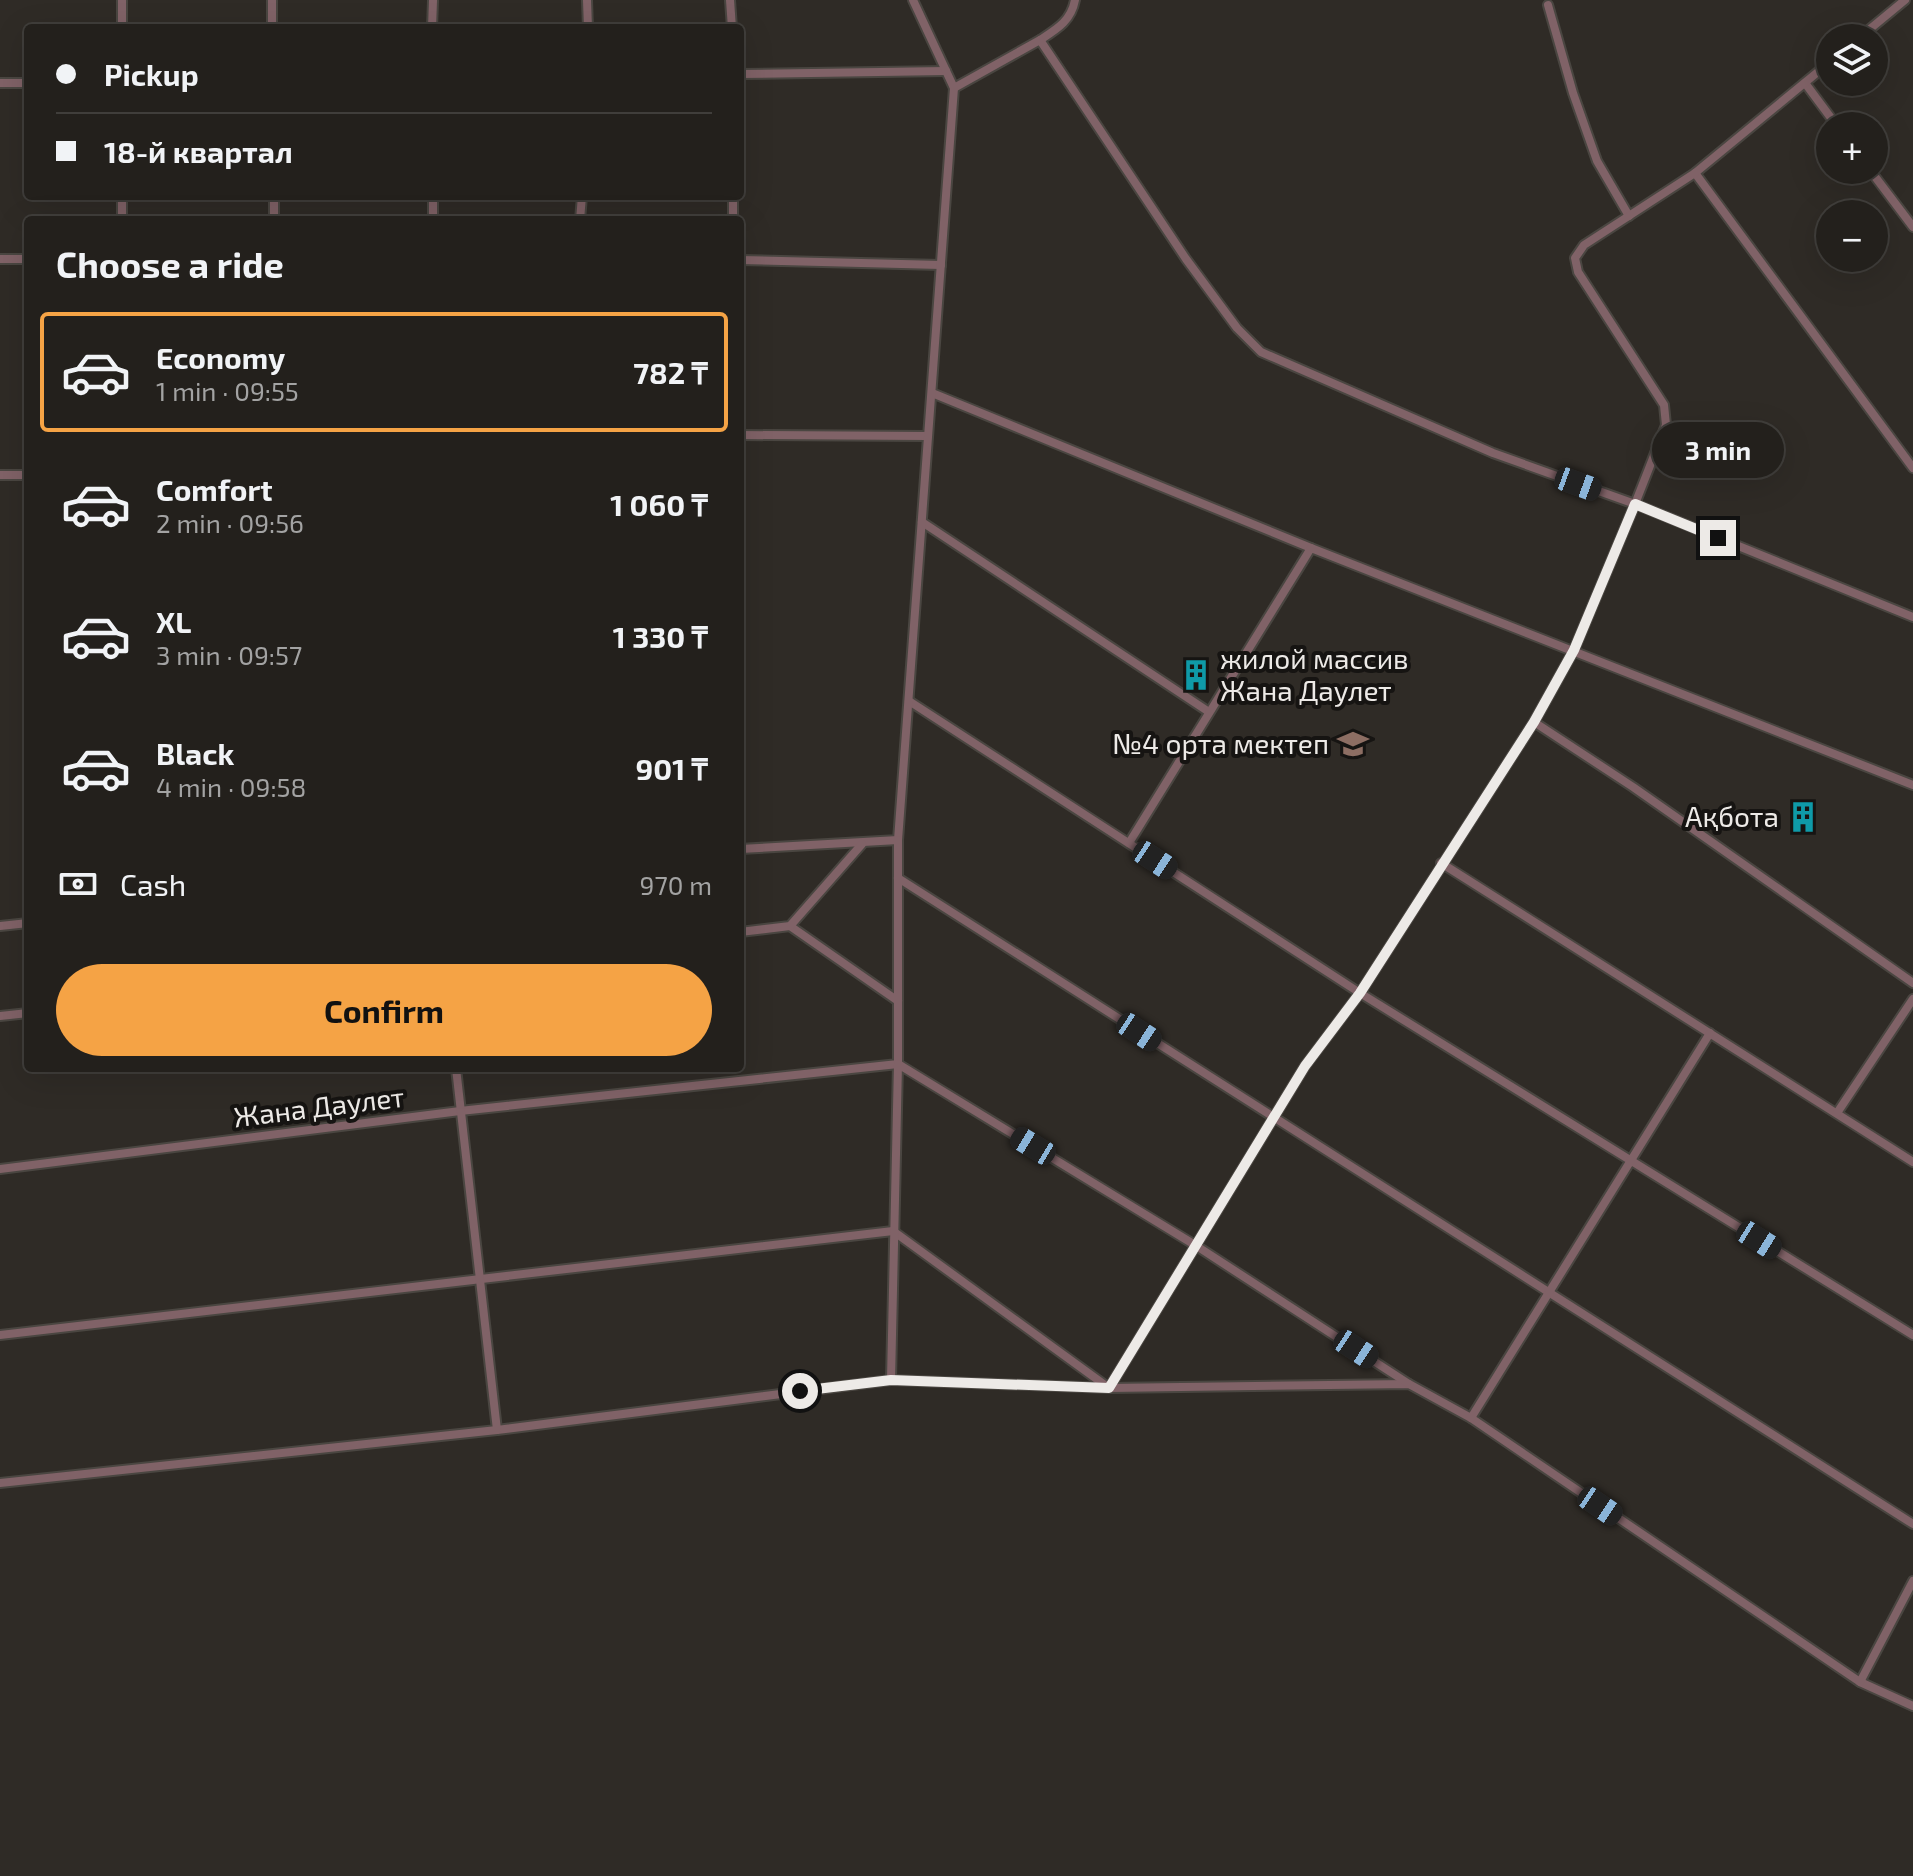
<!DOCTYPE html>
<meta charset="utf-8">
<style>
body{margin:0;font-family:"Exo 2",sans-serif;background:#2f2d29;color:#f1f3f6;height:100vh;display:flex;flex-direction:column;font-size:30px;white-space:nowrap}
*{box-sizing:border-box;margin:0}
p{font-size:26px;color:#a3a3a3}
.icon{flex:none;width:44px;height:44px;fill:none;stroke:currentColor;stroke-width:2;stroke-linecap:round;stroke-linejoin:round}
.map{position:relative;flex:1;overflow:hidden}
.details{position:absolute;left:24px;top:216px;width:720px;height:856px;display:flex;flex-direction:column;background:#23201c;border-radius:8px;box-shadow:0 8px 32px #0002,0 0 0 2px #403e3b}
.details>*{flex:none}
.banner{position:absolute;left:24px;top:24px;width:720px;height:176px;border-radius:8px;box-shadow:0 8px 32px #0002,0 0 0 2px #403e3b;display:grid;align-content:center;height:176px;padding:0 32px;background:#23201c}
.fabs{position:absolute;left:1816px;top:24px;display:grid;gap:16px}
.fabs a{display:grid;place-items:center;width:72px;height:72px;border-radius:50%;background:#23201c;box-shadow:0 8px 32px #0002,0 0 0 2px #403e3b;font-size:40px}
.end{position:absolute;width:36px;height:36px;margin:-18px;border:10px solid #edeae7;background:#111;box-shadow:0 0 0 4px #111}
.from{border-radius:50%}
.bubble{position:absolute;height:56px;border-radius:28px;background:#23201c;box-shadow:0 8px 32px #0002,0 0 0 2px #403e3b;font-size:26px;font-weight:700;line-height:56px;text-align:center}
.car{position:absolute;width:24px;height:48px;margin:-24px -12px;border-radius:10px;box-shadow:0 0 6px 2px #0007;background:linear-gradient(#222 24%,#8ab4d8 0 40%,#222 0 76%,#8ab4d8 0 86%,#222 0)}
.banner b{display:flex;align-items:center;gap:28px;height:76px;font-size:30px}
.banner b+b{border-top:2px solid #403e3b}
.banner i{width:20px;height:20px;background:#f1f3f6}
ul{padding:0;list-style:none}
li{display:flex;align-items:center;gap:24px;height:120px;margin:0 16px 12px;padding:0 16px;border:4px solid transparent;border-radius:8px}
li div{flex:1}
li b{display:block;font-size:30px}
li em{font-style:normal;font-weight:700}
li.active{border-color:#f5a345}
li>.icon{width:72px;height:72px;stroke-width:1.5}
h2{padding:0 32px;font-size:36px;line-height:96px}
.pay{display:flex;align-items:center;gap:20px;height:88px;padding:0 32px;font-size:30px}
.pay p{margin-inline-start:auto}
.action{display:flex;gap:16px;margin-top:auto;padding:16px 32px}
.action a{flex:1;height:92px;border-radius:48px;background:#f5a345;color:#111;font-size:32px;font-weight:700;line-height:92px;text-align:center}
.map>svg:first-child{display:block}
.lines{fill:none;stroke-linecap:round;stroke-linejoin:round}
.street-casing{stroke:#4a4641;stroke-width:12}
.street{stroke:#806267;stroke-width:8}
.route{stroke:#edeae7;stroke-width:10}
.labels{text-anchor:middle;stroke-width:8;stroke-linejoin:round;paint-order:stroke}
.poi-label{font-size:28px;fill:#edeae7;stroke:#161412;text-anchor:end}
.street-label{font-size:28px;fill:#edeae7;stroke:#161412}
</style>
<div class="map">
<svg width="1913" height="1876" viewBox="0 0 1913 1876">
<rect width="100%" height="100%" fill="#2f2b26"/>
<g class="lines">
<defs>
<g id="street">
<path d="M122 0V28"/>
<path d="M272 0V28"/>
<path d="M587 0 588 28"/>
<path d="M730 0 732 28"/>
<path d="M1548 5 1573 93 1597 161 1629 216"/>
<path d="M432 28 433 0"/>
<path d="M1859 38 1905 0"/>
<path d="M1040 40C1057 29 1071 21 1075 0"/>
<path d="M740 74 946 71"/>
<path d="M0 83H28"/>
<path d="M1805 83 1837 126"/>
<path d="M954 88 1040 40 1186 259 1237 328 1261 352 1493 453 1635 504 1913 617"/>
<path d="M1870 170 1913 227"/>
<path d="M1695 173 1913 468"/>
<path d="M274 196V220"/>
<path d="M433 196V220"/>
<path d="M122 220V196"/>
<path d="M580 220 582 196"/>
<path d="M733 220V196"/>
<path d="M0 259H28"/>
<path d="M740 260 941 265"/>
<path d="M932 393 1311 548"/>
<path d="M740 435 928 436"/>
<path d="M0 475H28"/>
<path d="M922 522 1209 712"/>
<path d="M909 701 1360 993 1913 1335"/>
<path d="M1534 722 1633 787 1913 983"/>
<path d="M1129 843 1311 548 1913 785"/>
<path d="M740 849 898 840 954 88 913 0"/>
<path d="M1441 863 1913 1162"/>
<path d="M898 878 1913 1524"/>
<path d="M0 926 28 923"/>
<path d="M790 926 898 1001"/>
<path d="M740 932 790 926 862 844"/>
<path d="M0 1016 28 1013"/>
<path d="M1837 1113 1913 999"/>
<path d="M0 1169 460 1111 898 1064V840"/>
<path d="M0 1335 893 1231 1109 1388 1305 1066 1360 993 1534 722 1574 650 1635 504 1666 425 1664 405 1578 272 1575 258 1584 245 1695 173 1830 62"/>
<path d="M891 1380 1109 1388 1409 1384 1471 1418 1860 1682 1913 1706"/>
<path d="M1471 1418 1710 1033"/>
<path d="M497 1430 891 1380 898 1064 1195 1245 1409 1384"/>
<path d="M0 1483 497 1430 456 1068"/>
<path d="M1860 1682 1913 1581"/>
</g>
</defs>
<use href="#street" class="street-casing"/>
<use href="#street" class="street"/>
</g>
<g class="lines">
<path class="route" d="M800 1391 891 1380 1109 1388 1305 1066 1360 993 1534 722 1574 650 1635 504 1718 538"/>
</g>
<defs>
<symbol id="building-bare" viewBox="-9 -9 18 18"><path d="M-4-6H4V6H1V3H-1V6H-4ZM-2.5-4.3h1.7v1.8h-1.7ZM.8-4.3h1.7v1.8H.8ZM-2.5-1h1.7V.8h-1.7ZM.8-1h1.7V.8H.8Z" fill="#0f9aa8" stroke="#161412" stroke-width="2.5" paint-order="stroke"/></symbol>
<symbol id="school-bare" viewBox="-9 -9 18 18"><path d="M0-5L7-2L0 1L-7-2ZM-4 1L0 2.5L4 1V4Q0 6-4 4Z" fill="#8d6e63" stroke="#161412" stroke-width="2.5" paint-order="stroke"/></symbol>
</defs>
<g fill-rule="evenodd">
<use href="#building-bare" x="1174" y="653" width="44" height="44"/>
<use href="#school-bare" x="1331" y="722" width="44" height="44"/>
<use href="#building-bare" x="1781" y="795" width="44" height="44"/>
</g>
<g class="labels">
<g class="poi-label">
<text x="1220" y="669" text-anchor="start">жилой массив<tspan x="1220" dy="32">Жана Даулет</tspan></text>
<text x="1329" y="754">№4 орта мектеп</text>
<text x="1779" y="827">Ақбота</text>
</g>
<g class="street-label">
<text transform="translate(319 1107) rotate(-7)" y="10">Жана Даулет</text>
</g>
</g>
</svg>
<div class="fabs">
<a><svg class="icon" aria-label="layers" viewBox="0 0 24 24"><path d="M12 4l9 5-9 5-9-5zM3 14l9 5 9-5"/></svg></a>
<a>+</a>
<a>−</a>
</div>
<i class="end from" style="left:800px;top:1391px"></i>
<i class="end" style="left:1718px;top:538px"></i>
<div class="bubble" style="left:1652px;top:422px;width:132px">3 min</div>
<i class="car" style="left:1578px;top:484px;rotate:110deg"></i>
<i class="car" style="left:1155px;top:860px;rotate:123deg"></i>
<i class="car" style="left:1139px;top:1032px;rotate:123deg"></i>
<i class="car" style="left:1033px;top:1146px;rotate:301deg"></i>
<i class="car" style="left:1759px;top:1240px;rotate:122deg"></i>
<i class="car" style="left:1356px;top:1349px;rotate:123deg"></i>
<i class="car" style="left:1600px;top:1506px;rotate:124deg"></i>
<div class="banner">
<b><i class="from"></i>Pickup</b>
<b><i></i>18-й квартал</b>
</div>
<section class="details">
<h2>Choose a ride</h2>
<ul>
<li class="active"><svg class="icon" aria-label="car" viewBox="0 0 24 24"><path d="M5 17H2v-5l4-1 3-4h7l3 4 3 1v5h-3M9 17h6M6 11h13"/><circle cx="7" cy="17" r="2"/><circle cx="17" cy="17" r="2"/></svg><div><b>Economy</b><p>1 min · 09:55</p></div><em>782 ₸</em></li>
<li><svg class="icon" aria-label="car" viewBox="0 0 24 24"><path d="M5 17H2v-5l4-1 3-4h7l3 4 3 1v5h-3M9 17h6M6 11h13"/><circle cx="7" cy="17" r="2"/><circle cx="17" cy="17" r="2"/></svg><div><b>Comfort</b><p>2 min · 09:56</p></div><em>1 060 ₸</em></li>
<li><svg class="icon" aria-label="car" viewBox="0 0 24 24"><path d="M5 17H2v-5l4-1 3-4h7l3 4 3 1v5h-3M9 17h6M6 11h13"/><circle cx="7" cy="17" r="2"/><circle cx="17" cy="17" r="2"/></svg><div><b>XL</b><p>3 min · 09:57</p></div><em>1 330 ₸</em></li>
<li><svg class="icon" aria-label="car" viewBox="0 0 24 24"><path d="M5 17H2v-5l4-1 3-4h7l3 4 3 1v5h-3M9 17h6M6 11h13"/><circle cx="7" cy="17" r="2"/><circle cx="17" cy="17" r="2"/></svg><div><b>Black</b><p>4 min · 09:58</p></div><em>901 ₸</em></li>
</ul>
<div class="pay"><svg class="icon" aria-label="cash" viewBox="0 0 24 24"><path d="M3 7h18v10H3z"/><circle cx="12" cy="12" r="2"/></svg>Cash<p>970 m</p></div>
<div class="action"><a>Confirm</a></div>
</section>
</div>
